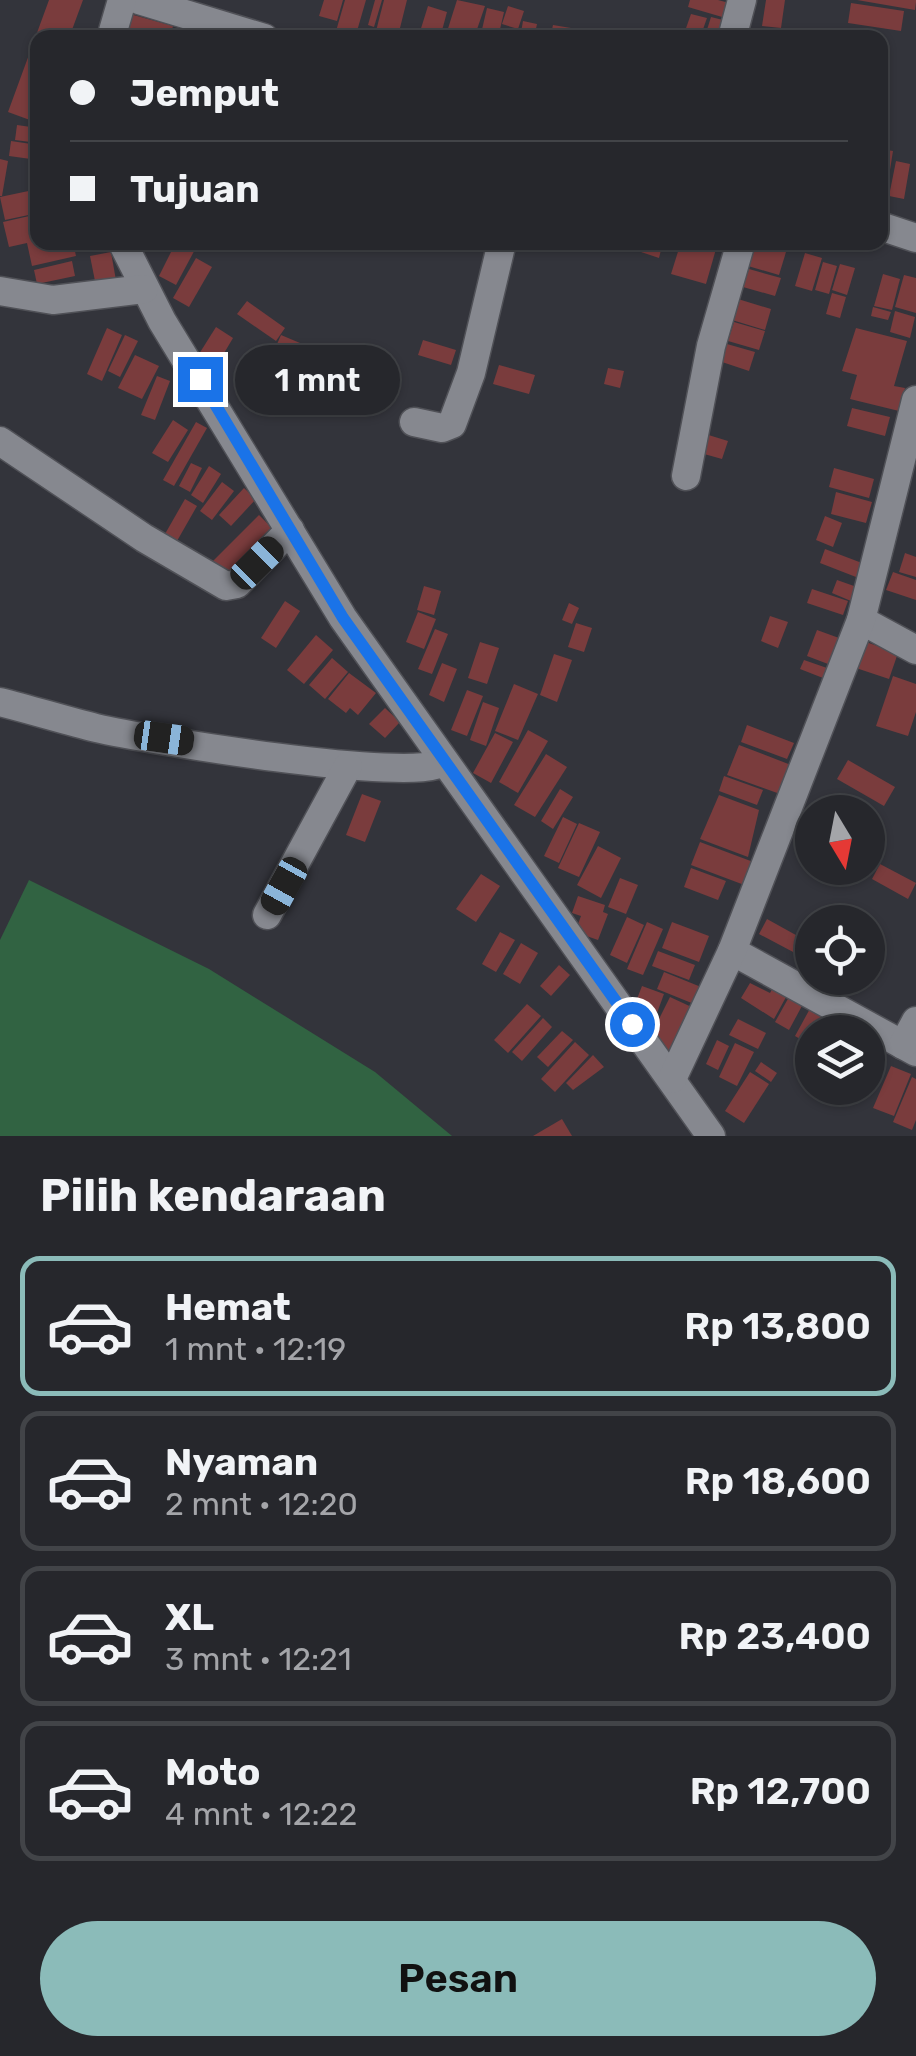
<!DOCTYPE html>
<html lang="id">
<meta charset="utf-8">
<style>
body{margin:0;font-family:Rubik,sans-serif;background:#2e2f34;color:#f1f3f6;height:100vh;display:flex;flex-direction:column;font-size:38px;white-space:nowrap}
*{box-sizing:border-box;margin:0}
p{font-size:32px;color:#a4a5a9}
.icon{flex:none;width:55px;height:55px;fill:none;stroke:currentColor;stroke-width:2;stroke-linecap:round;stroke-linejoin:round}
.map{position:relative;height:1136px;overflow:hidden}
.sheet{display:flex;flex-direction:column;background:#26272c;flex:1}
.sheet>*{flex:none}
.banner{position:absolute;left:30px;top:30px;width:858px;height:220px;border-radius:20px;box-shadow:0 2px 8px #0004,0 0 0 2px #424448;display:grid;align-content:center;height:220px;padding:0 40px;background:#26272c}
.needle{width:65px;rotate:170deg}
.buttons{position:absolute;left:795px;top:795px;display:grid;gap:20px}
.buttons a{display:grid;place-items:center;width:90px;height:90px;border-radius:50%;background:#26272c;box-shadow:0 2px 8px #0004,0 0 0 2px #424448;font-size:50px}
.end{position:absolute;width:45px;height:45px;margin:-22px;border:12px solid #1a73e8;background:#fff;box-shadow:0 0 0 5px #fff}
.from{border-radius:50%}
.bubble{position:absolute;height:70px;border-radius:35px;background:#26272c;box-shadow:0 2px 8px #0004,0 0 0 2px #424448;font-size:32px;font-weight:600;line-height:70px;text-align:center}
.car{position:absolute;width:30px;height:60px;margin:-30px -15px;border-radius:12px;box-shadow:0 0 8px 2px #0007;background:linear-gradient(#222 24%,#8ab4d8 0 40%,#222 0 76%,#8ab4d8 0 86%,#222 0)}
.banner b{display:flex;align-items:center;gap:35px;height:95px;font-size:38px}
.banner b+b{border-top:2px solid #424448}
.banner i{width:25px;height:25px;background:#f1f3f6}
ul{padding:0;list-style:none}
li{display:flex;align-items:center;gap:30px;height:140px;margin:0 20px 15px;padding:0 20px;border:5px solid #424448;border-radius:20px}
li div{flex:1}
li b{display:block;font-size:38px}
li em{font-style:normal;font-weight:600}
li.selected{border-color:#8bbbb9}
li>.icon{width:90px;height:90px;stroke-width:1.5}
h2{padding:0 40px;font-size:45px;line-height:120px}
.cta{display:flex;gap:20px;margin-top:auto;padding:20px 40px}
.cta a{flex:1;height:115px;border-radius:60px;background:#8bbbb9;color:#111;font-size:40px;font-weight:600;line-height:115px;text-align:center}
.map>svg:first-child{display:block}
.green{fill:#316342}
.building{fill:#7a3c3d}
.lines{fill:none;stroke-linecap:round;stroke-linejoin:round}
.minor-casing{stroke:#505157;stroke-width:31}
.minor{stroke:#86888f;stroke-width:28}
.route{stroke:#1a73e8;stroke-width:12}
</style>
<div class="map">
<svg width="916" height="1136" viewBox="0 0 916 1136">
<rect width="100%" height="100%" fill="#33343b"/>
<path class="green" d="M29 880 209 969 375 1072 452 1136H0V940Z"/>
<g class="building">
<path d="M49 0H83L69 38H38V123L8 112Z"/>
<path d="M324 0H343L337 21 319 16Z"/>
<path d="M345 0H366L355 38H334Z"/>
<path d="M375 0H382L374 27 368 25Z"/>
<path d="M384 0H407L398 36 376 31Z"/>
<path d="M457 0 485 6 474 38H445Z"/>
<path d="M690 0H718L733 4 729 19 688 7Z"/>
<path d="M766 0H785L781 28 762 26Z"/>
<path d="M857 0H916V2L915 10Z"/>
<path d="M851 3 904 11 901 31 848 23Z"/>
<path d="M428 6 447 12 440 38H418Z"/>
<path d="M508 6 524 11 518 29 502 24Z"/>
<path d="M487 8 504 12 498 38H480Z"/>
<path d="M130 14 173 26 170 38 125 32Z"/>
<path d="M691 14 707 18 701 35 685 31Z"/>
<path d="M711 17 727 21 722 38 705 36Z"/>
<path d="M523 21 537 24 534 38H520Z"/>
<path d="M553 25 571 28 570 38H550Z"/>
<path d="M17 125 38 128V143L15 140Z"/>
<path d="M11 141 38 145V160L9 156Z"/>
<path d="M881 149 893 151 890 170 880 168Z"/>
<path d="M0 159 8 161 2 196H0Z"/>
<path d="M896 161 910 164 904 199 889 196Z"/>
<path d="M38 189V213L5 220 0 197Z"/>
<path d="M38 214V242H73L76 256 32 266 27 243 9 247 3 222Z"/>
<path d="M176 242H199L176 285 159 276Z"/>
<path d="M644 242H663L659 258 641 252Z"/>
<path d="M681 242H718L706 284 671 274Z"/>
<path d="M755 243 786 252 779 275 748 266Z"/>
<path d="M111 252 117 286 97 291 90 256Z"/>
<path d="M805 253 822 258 812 291 795 286Z"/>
<path d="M196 258 212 267 189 307 173 298Z"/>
<path d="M72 261 75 276 37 284 34 270Z"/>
<path d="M823 262 837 266 829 294 815 290Z"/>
<path d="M840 264 855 268 847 295 832 290Z"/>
<path d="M749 269 781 278 775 296 743 287Z"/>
<path d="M883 274 900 279 892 310 874 306Z"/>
<path d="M904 275 916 278V313L895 307Z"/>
<path d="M832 293 846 297 840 318 826 314Z"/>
<path d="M738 299 771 309 765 330 732 320Z"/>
<path d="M247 301 285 328 276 341 237 314Z"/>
<path d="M873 307 891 312 888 320 871 316Z"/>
<path d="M895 311 915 317 910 338 890 332Z"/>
<path d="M734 322 765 331 759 350 728 341Z"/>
<path d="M216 327 233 338 217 365 199 354Z"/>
<path d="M107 328 122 335 102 381 87 374Z"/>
<path d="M856 328 907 341 894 386 905 388 899 411 850 399 857 375 842 371Z"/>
<path d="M125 335 138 341 120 377 108 371Z"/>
<path d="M281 335 300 343 282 383 264 374Z"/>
<path d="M423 340 456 350 451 365 418 355Z"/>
<path d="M727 344 755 352 749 371 722 362Z"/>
<path d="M135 355 159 366 142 399 118 388Z"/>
<path d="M499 365 535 375 529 394 493 384Z"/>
<path d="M608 368 624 371 620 388 604 384Z"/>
<path d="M157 376 170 381 155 420 141 415Z"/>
<path d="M260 380 279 389 274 400 255 392Z"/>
<path d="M852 408 890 417 885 436 847 426Z"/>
<path d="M173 420 188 430 168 462 152 453Z"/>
<path d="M196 422 207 428 174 486 163 480Z"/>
<path d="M702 433 728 441 722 459 697 452Z"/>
<path d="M191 463 202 468 190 492 179 486Z"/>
<path d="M209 466 221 474 203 503 191 495Z"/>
<path d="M834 468 874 479 869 498 829 487Z"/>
<path d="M222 482 234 491 212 520 200 511Z"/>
<path d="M244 488 256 499 231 526 219 515Z"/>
<path d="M836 492 872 502 866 523 831 514Z"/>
<path d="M185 499 197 506 177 541 165 534Z"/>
<path d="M259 515 278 534 229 584 209 565Z"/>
<path d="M825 516 842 523 833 547 816 540Z"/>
<path d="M825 549 862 563 856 577 820 563Z"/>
<path d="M905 553 916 557V577L899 572Z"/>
<path d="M893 572 916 580V600L886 590Z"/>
<path d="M837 580 854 586 856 580 865 584 858 604 832 593Z"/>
<path d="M424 586 441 591 434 615 417 610Z"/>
<path d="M812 589 848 601 843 615 807 603Z"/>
<path d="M285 601 300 611 276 648 261 638Z"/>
<path d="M569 603 579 608 572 624 562 620Z"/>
<path d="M418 612 436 619 424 649 406 642Z"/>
<path d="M770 616 788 622 778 648 761 641Z"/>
<path d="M576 623 592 628 584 652 568 647Z"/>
<path d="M435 629 448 634 432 674 418 669Z"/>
<path d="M817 630 839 638 828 664 807 656Z"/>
<path d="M316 635 333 650 304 684 287 670Z"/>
<path d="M480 642 499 648 487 684 468 678Z"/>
<path d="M866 642 898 653 889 679 856 668Z"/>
<path d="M554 654 572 660 557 702 540 695Z"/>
<path d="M332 658 348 672 325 699 309 685Z"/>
<path d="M804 660 827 668 823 678 800 669Z"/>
<path d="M442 663 457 669 444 702 429 695Z"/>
<path d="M349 673 376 693 358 715 350 708 346 713 328 699Z"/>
<path d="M893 676 916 684V712L908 736 876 726Z"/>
<path d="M514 684 538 694 518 740 495 731Z"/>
<path d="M467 690 483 696 467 736 451 730Z"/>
<path d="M483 702 499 708 486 746 470 740Z"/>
<path d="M385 708 400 722 385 738 369 724Z"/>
<path d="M747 725 794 743 787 759 741 742Z"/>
<path d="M528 730 548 741 518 793 499 782Z"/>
<path d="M495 733 513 742 491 783 473 773Z"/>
<path d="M739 745 791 765 780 794 727 775Z"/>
<path d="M546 754 567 767 535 817 514 805Z"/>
<path d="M848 760 895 787 884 806 837 779Z"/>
<path d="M724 776 763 790 757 805 719 791Z"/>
<path d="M560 789 573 797 553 829 541 821Z"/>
<path d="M362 794 381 801 365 842 346 835Z"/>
<path d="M719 795 759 810 748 857 700 839Z"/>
<path d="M563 817 577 824 559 863 544 856Z"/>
<path d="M579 823 600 832 579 877 558 868Z"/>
<path d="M700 842 756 863 747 886 691 865Z"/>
<path d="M598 846 621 858 601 898 577 885Z"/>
<path d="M880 864 916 883 908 899 872 879Z"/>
<path d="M691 868 726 881 718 900 684 887Z"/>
<path d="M481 874 500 886 476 922 456 909Z"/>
<path d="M620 878 638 885 626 914 608 907Z"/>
<path d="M578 896 605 905 603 912 608 914 598 940 575 932 581 916 572 913Z"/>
<path d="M627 917 644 925 627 963 610 955Z"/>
<path d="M767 919 803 939 795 953 759 934Z"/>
<path d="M647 922 663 929 643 975 627 969Z"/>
<path d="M672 922 709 936 699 962 662 948Z"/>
<path d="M500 932 515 940 496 972 482 964Z"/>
<path d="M521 943 538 953 520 984 503 974Z"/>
<path d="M658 951 695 965 689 980 652 966Z"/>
<path d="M559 965 570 975 551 996 540 986Z"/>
<path d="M664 972 706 989 699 1006 657 989Z"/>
<path d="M777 980 791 988 774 1019 741 998 750 983 770 993Z"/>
<path d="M642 986 664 994 657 1013 635 1004Z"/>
<path d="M670 997 698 1010 674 1058 650 1037Z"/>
<path d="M789 997 803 1004 789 1030 775 1022Z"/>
<path d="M527 1004 541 1016 508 1053 494 1040Z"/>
<path d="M812 1005 833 1015 824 1032H812V1046L795 1036Z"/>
<path d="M543 1018 552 1027 522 1061 512 1052Z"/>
<path d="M738 1019 766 1033 758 1049 729 1035Z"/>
<path d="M562 1031 573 1040 548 1067 537 1057Z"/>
<path d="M717 1040 729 1046 718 1070 706 1064Z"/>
<path d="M575 1042 589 1055 555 1092 541 1079Z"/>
<path d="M735 1043 754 1052 737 1086 719 1077Z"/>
<path d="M593 1055 604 1067 573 1090 566 1083Z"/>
<path d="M761 1062 777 1073 771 1082 755 1071Z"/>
<path d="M891 1066 911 1074 894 1116 873 1108Z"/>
<path d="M750 1072 769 1084 744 1123 725 1111Z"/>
<path d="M912 1077 916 1079V1120L912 1130 893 1122Z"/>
<path d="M562 1119 572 1136H533Z"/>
</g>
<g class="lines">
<defs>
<g id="minor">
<path d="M139 0 264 38"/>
<path d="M111 38 122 0"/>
<path d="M732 38 742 0"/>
<path d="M880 226 916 238"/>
<path d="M122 242 162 321 343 618 711 1136"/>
<path d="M0 291 53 300 144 289"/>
<path d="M414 422 442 428 452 424 471 373 502 242"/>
<path d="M0 441 144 538 226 586 237 584 290 530"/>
<path d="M686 476 711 346 741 242"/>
<path d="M861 620 916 650"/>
<path d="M0 702C32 710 64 720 96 728 143 739 416 784 443 762"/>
<path d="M267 915 348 766"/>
<path d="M732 951 916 1052"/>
<path d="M903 1045 916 1021"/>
<path d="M672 1079 732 951 861 620 916 400"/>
</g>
</defs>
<use href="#minor" class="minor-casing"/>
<use href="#minor" class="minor"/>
</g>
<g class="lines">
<path class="route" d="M200 379 343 618 632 1024"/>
</g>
</svg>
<div class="buttons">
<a><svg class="needle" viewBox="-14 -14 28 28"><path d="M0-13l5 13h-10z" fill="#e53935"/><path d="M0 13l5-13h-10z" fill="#a4a5a9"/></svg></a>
<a><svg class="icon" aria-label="locate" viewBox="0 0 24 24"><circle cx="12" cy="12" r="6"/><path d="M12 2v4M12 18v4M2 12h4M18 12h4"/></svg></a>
<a><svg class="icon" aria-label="layers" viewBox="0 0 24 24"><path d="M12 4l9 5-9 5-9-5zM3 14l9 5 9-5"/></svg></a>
</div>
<i class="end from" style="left:632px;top:1024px"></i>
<i class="end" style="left:200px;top:379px"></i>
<div class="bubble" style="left:235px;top:345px;width:165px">1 mnt</div>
<i class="car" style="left:257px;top:563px;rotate:45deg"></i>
<i class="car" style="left:164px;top:738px;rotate:98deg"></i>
<i class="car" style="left:284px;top:886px;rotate:209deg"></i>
<div class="banner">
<b><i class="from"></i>Jemput</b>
<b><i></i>Tujuan</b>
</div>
</div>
<section class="sheet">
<h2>Pilih kendaraan</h2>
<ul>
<li class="selected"><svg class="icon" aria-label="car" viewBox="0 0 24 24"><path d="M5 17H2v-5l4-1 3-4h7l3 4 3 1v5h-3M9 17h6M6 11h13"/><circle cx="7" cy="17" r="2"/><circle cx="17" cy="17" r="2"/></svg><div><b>Hemat</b><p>1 mnt · 12:19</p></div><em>Rp 13,800</em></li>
<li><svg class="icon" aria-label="car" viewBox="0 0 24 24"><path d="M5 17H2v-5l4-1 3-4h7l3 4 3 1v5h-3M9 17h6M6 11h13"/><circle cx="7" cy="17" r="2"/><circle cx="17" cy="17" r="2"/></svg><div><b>Nyaman</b><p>2 mnt · 12:20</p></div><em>Rp 18,600</em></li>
<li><svg class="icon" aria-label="car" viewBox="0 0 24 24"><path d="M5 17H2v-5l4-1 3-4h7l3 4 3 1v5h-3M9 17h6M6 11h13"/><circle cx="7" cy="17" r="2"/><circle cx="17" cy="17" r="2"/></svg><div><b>XL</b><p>3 mnt · 12:21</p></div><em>Rp 23,400</em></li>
<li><svg class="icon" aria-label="car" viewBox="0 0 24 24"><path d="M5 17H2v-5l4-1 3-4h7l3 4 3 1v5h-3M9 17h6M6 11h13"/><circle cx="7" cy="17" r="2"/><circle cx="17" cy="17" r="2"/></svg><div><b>Moto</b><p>4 mnt · 12:22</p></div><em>Rp 12,700</em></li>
</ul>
<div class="cta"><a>Pesan</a></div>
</section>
